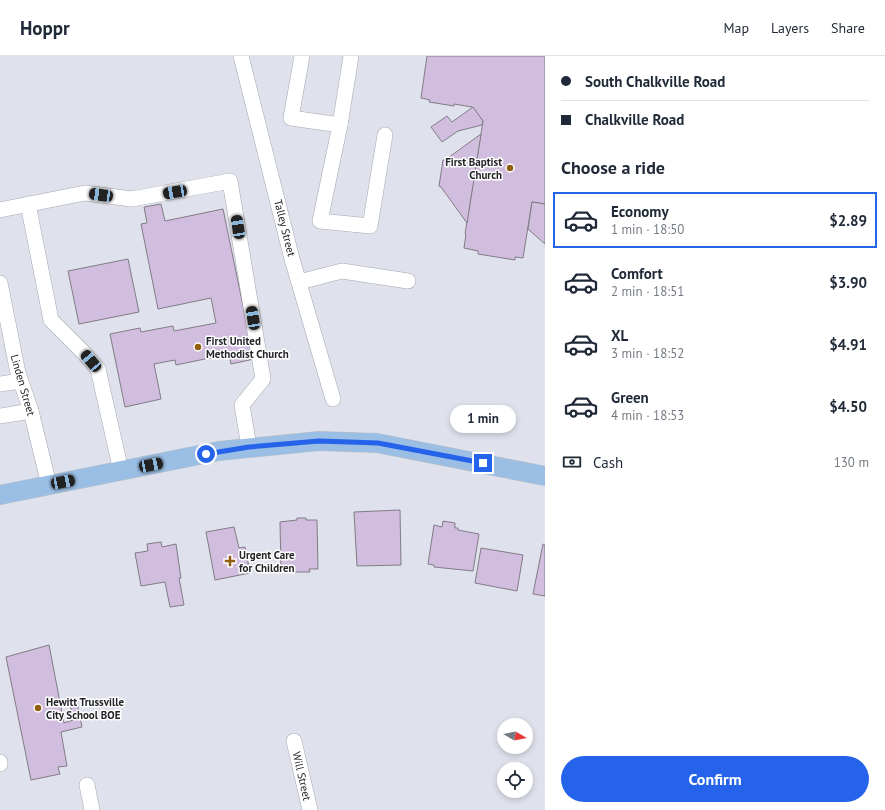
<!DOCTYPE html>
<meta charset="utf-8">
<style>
body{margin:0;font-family:"PT Sans",sans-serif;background:#f6f6f7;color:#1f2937;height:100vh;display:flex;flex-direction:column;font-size:15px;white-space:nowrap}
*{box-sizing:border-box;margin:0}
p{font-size:13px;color:#747a83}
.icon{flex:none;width:22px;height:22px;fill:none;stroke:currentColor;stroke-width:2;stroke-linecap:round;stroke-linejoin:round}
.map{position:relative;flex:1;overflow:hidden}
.sheet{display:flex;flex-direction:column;background:#fff;width:340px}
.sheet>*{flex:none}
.hud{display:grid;align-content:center;height:88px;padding:0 16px;background:#fff}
.needle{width:26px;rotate:99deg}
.controls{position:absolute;left:497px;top:662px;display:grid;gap:8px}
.controls a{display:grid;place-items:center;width:36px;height:36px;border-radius:50%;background:#fff;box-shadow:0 2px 6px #0003;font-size:20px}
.end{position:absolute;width:18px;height:18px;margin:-9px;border:5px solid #2563eb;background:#fff;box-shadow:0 0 0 2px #fff}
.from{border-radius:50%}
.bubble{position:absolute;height:28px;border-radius:14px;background:#fff;box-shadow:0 2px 6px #0003;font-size:13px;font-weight:600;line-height:28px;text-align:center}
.car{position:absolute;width:12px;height:24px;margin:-12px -6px;border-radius:5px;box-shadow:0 0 3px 1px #0007;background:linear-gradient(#222 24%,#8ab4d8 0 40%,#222 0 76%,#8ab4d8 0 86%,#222 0)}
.hud b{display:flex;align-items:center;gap:14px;height:38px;font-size:15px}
.hud b+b{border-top:1px solid #e0e1e3}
.hud i{width:10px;height:10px;background:#1f2937}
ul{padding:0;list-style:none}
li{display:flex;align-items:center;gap:12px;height:56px;margin:0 8px 6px;padding:0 8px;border:2px solid transparent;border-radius:0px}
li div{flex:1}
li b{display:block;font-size:15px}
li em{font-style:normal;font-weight:600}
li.on{border-color:#2563eb}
li>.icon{width:36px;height:36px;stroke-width:1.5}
h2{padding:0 16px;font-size:18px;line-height:48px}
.pay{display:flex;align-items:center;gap:10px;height:44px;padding:0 16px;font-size:15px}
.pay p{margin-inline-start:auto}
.primary-button{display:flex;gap:8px;margin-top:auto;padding:8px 16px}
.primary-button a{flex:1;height:46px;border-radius:24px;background:#2563eb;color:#fff;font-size:16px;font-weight:600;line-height:46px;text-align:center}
header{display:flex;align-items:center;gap:24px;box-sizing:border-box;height:56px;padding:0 20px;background:#fff;border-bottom:1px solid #e0e1e3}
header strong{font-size:19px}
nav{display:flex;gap:22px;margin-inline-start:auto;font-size:14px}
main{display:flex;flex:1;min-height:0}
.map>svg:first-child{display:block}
.building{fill:#d1bedf;stroke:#817c85}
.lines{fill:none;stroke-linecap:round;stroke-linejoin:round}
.minor-casing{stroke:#a6a7b2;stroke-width:16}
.major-casing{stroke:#c1c2c3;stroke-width:20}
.minor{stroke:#fff;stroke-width:15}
.major{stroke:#9abee4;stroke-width:19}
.route{stroke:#2563eb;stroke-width:5}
.poi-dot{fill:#905e0e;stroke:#fff;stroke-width:1.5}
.labels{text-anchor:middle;stroke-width:3;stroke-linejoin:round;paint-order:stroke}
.poi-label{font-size:11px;font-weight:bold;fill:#232428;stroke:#fff;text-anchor:start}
.street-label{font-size:11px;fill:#232428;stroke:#fff}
</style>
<header>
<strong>Hoppr</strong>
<nav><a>Map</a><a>Layers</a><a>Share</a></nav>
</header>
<main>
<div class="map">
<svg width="545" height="754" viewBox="0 0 545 754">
<rect width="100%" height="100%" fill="#dfe1ec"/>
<g class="building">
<path d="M427 0H545V148L532 146 523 202 515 201V204L478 198V195L464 192 466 178H465L483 65 472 51 454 48V50L429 46 430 44 421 42Z"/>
<path d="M473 51 483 65 482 69 458 75 442 86 431 71 447 60 452 66Z"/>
<path d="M481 78 467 167 441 131 439 130 443 104H445Z"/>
<path d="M532 146 545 148V188L528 173Z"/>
<path d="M161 148 165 165 223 153 254 303 231 308 229 298 176 309 175 304 154 308 161 343 125 351 110 278 140 272 141 276 173 270 174 275 216 267 211 242 158 253 141 168 147 167 144 151Z"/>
<path d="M128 203 139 256 79 268 68 215Z"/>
<path d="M400 454 401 509 357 510 354 456Z"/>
<path d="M297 462H306V464H317L318 513H309L310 516H289V514H281L280 466 297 464Z"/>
<path d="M443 465 455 467V472H458V474L479 478 473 515 434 511V509L428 508 434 469 442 471Z"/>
<path d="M234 471 239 492 245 491 250 517 215 524 206 476Z"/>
<path d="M161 486 162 491 176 488 181 522H179L184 549 170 551 165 526 141 530 135 497 148 495 147 488Z"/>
<path d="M543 488 545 489V540L533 538Z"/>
<path d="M481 492 523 499 517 535 475 527Z"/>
<path d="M49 589 64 667 73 664 69 643 76 642 82 671 61 676 67 710 58 711 60 718 31 724 6 601Z"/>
</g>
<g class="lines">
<defs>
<g id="minor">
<path d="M241 0 292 203 333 343"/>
<path d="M302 0 291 62 340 69 320 165 370 170 385 79"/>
<path d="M340 69 351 0"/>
<path d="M28 148 51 264 84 297 98 313 121 415"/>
<path d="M0 154 85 137 132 143 230 125 263 323 242 349 249 391"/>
<path d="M299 226 342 215 408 225"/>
<path d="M0 227 18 317 31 355 49 429"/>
<path d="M0 328 20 325"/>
<path d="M0 360 31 355"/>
<path d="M294 685 310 754"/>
<path d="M0 706V708"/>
<path d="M87 729 92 754"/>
</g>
<path id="major" d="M0 439 219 395 319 385 377 387 545 420"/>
</defs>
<use href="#minor" class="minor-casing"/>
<use href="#major" class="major-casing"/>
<use href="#minor" class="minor"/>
<use href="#major" class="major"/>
</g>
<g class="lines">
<path class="route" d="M206 398 249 391 319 385 378 387 483 407"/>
</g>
<g class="poi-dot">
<circle cx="510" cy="112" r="4"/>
<circle cx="198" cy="291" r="4"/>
<path d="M228 499h4v4h4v4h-4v4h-4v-4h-4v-4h4z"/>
<circle cx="38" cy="652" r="4"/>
</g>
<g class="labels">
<g class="poi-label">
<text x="502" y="110" text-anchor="end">First Baptist<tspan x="502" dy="13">Church</tspan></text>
<text x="206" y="289">First United<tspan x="206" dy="13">Methodist Church</tspan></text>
<text x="239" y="503">Urgent Care<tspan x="239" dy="13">for Children</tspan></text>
<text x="46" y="650">Hewitt Trussville<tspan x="46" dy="13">City School BOE</tspan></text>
</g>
<g class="street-label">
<text transform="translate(285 172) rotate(76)" y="4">Talley Street</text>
<text transform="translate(23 329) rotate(74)" y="4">Linden Street</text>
<text transform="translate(302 720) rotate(77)" y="4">Will Street</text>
</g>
</g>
</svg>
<div class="controls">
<a><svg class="needle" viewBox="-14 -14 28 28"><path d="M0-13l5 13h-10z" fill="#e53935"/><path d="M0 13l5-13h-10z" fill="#747a83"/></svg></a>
<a><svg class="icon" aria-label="locate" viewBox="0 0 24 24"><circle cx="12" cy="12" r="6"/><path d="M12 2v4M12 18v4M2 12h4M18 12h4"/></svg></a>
</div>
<i class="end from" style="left:206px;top:398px"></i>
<i class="end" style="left:483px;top:407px"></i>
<div class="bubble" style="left:450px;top:349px;width:66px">1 min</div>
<i class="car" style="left:175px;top:136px;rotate:260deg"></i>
<i class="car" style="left:101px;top:139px;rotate:278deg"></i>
<i class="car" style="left:238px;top:171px;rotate:351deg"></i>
<i class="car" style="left:253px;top:262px;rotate:351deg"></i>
<i class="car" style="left:91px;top:305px;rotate:320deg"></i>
<i class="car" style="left:151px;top:409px;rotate:79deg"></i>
<i class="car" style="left:63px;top:426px;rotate:79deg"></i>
</div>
<section class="sheet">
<div class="hud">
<b><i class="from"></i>South Chalkville Road</b>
<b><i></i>Chalkville Road</b>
</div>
<h2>Choose a ride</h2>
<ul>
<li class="on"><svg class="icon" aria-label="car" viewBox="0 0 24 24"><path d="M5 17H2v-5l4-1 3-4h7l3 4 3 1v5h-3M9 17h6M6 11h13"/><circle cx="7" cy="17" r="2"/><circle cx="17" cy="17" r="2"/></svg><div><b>Economy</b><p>1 min · 18:50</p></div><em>$2.89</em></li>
<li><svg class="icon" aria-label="car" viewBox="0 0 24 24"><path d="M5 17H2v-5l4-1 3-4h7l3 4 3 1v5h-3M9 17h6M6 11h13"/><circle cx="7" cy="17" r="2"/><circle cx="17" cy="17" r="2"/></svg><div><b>Comfort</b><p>2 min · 18:51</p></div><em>$3.90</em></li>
<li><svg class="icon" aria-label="car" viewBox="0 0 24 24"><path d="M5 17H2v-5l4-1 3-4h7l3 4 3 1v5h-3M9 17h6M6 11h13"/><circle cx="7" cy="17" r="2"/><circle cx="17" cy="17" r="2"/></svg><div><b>XL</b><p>3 min · 18:52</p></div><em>$4.91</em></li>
<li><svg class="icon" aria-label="car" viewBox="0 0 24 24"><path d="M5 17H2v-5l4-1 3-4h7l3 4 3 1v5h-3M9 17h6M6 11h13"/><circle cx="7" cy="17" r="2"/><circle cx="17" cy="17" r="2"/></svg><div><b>Green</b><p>4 min · 18:53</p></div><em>$4.50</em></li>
</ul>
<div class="pay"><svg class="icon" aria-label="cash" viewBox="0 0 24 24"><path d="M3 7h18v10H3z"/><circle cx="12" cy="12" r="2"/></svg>Cash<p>130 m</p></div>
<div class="primary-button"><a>Confirm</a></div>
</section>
</main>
